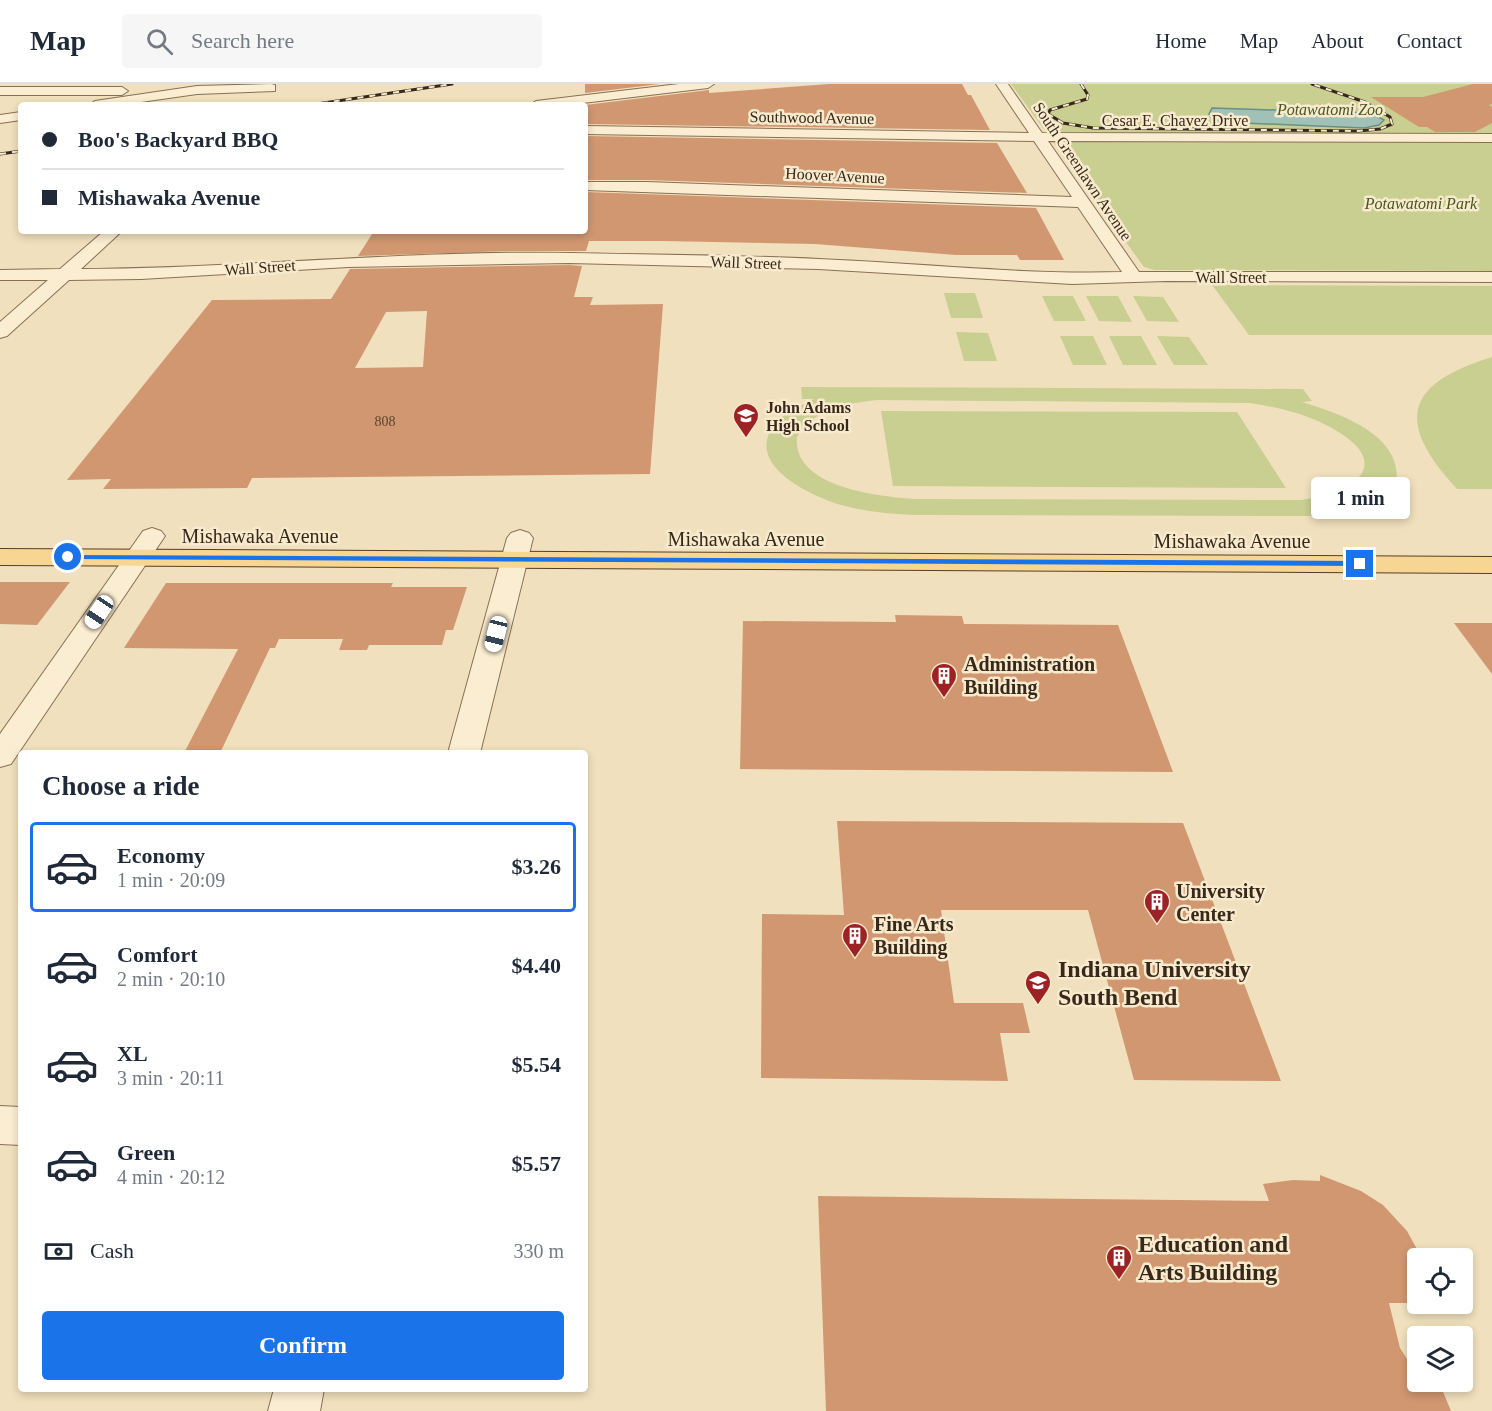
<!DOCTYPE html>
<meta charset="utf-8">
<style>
body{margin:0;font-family:Georgia,serif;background:#f6f6f7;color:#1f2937;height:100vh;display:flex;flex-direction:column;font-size:22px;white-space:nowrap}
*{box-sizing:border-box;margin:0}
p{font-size:20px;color:#747a83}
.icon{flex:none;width:33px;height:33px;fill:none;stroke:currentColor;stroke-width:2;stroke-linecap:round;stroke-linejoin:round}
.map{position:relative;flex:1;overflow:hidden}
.sheet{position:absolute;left:18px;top:666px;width:570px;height:642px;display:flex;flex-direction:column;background:#fff;border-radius:6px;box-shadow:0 3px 9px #0003}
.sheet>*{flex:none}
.hud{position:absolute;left:18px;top:18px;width:570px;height:132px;border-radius:6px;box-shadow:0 3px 9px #0003;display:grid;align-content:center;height:132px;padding:0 24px;background:#fff}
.controls{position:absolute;left:1407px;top:1164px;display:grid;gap:12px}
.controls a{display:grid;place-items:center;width:66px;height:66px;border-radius:6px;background:#fff;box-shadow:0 3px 9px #0003;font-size:30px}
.end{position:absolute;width:27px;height:27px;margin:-14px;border:8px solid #1a73e8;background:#fff;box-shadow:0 0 0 3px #fff}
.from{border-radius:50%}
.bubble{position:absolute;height:42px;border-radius:6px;background:#fff;box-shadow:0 3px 9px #0003;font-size:20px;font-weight:600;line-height:42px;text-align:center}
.car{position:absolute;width:18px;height:36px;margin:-18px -9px;border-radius:8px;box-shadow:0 0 4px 2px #0007;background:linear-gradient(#fff 24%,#345 0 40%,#fff 0 76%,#345 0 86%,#fff 0)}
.hud b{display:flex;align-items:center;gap:21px;height:57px;font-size:22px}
.hud b+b{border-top:2px solid #e0e1e3}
.hud i{width:15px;height:15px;background:#1f2937}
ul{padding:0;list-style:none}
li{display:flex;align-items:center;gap:18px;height:90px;margin:0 12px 9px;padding:0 12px;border:3px solid transparent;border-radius:6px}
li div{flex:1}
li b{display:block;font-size:22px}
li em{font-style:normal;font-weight:600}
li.current{border-color:#1a73e8}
li>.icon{width:54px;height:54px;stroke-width:1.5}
h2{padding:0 24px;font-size:27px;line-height:72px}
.pay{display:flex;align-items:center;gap:15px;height:66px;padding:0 24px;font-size:22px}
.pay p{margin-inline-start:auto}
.action{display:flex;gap:12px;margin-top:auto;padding:12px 24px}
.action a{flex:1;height:69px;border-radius:6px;background:#1a73e8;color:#fff;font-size:24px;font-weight:600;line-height:69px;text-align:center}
header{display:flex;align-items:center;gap:36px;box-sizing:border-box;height:84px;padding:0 30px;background:#fff;border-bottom:2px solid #e0e1e3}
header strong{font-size:28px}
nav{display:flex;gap:33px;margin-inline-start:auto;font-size:21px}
.search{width:420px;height:54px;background:#f6f6f7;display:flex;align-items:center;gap:15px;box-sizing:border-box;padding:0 21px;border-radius:6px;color:#747a83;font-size:22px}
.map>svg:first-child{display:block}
.green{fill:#c9cf91;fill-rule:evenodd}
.water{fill:#a1c1b7;stroke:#689085;stroke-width:1.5}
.building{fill:#d19771;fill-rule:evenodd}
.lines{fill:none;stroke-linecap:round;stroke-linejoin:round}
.minor-casing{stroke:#897055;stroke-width:2}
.major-casing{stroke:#573e2a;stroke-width:2}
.minor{fill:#fbedd1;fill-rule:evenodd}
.major{fill:#f7d592;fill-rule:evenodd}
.rail-casing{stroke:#38281b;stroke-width:3}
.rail{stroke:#f7eacd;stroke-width:2;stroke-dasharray:6;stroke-linecap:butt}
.route{fill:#1a73e8}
.labels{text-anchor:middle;stroke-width:5;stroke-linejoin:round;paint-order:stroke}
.far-number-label{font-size:14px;fill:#5e4430}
.far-park-label{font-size:16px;font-style:italic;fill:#495520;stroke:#f7eacd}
.far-street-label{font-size:16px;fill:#38281b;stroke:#f7eacd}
.far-poi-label{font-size:16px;font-weight:bold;fill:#38281b;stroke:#f7eacd;text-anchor:start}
.street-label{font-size:20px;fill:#38281b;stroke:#f7eacd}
.poi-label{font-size:20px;font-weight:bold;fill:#38281b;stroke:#f7eacd;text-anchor:start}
.near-poi-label{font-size:24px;font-weight:bold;fill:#38281b;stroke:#f7eacd;text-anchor:start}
</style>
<header>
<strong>Map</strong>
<div class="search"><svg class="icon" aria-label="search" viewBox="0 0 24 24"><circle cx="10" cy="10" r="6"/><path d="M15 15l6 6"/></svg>Search here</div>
<nav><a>Home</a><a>Map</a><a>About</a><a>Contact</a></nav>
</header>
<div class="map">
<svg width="1492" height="1327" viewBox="0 0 1492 1327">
<rect width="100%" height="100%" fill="#f0e0bd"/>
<g class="green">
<path d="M1011 0H1492V187L1154 186 1144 183Z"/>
<path d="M1212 201 1492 202V251H1249Z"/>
<path d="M944 209H975L983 234H951Z"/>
<path d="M1042 212H1073L1086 237H1054Z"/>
<path d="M1086 212H1118L1132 238 1099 237Z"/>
<path d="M1133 212 1163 213 1179 238 1147 237Z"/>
<path d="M956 248 988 249 997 277H964Z"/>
<path d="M1060 252H1093L1107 281H1073Z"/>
<path d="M1109 252H1141L1157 281H1123Z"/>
<path d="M1157 252 1189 253 1208 281H1174Z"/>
<path d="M1492 273V405H1457C1395 338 1404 300 1492 273Z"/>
<path d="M801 303 1303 305 1312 317 1302 318C1337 329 1398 348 1397 394 1382 423 1347 428 1317 432L918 431C892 430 866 428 841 421 811 412 741 380 776 339 786 327 801 322 814 315H802ZM878 316 1250 319C1276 323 1303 329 1326 341 1397 377 1359 408 1301 416L916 415C881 413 792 404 797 353 813 325 848 319 878 316Z"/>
<path d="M881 327 1237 328 1286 404 893 402Z"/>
</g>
<path class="water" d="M1212 24 1371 29 1384 36 1379 41 1364 44 1220 38 1211 33 1215 32 1209 30Z"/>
<g class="building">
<path d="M585 0H660L585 9Z"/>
<path d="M829 0H962L968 11H971L990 46 585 40V21L709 6V9Z"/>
<path d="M1473 0H1492V20L1489 21 1492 23V39L1475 48H1435L1427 43H1419L1371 13H1423Z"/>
<path d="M585 52 997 59 1027 109 647 96H585Z"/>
<path d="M585 108 1036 124 1064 176H1020L1017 171H956L815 160 663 157H589L586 167H511L358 172 374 147 585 149Z"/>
<path d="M569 181 582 182 574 213H593L590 221 663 220 650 390 252 394 247 404 103 405 111 395 67 396 212 216 331 215 350 185ZM427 227 423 283 355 284 386 228Z"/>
<path d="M0 498H70L37 541 0 540Z"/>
<path d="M166 499H393L391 503H467L453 546H446L442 561H369L367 566H339L343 555H279L275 564H270L220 669H184L238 565 124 564Z"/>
<path d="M895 531 962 532 964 540 1118 541 1173 688 740 685 743 537 896 538Z"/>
<path d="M1454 539H1492V590Z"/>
<path d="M837 737 1183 739 1281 997 1134 996 1088 826H941L954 919H1023L1030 949H1000L1008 997 761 994 762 830 844 831Z"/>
<path d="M1320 1091 1361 1107 1383 1121 1407 1147 1418 1167V1219H1389L1400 1264 1418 1292V1298H1439L1451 1327H826L818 1112 1269 1117 1263 1100 1293 1096 1320 1097Z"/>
</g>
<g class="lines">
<defs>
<g id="minor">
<path d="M271 0 275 1V7L197 10 120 21H89L95 17 197 2Z"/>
<path d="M679 0H714L708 4 566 21H530L536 17Z"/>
<path d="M996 0H1008L1042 49 1492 50V58L1048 57 1139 188H1492V198L1166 197 1072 200 818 185 569 179 348 183 141 195 69 196 7 252 0 254V238L48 196H0V186L60 185 104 147H122L81 185C245 184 409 166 573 169 655 171 737 171 819 175 920 179 1021 191 1122 188L1078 123 585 106V98H647L1072 113 1034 57 585 50V42L1029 49Z"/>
<path d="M0 3H122L128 7 122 11H0Z"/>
<path d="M21 28V36L0 39V31Z"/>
<path d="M152 444 161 447 165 452 11 680 0 683V650L143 447Z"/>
<path d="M520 446 529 449 533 454 480 669H448L507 454 511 449Z"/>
<path d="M0 1022 21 1023V1061L0 1060Z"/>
<path d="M274 1305H324L320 1327H268Z"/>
</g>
<path id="major" d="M0 465 1492 473V489L0 481Z"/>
</defs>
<use href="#minor" class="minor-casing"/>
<use href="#major" class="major-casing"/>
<use href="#minor" class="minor"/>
<use href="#major" class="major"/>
<defs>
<g id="rail">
<path d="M1081 0 1088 11 1087 15 1050 26 1048 30 1063 39 1093 44 1358 47 1380 45 1392 40 1390 33 1365 18 1312 0"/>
<path d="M310 21 452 0"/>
<path d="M0 70 21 67"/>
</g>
</defs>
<use href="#rail" class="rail-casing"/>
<use href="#rail" class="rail"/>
</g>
<path class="route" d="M68 471 1360 477 1364 480 1360 482 66 475V472Z"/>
<defs>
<symbol id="school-pin" viewBox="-11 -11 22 30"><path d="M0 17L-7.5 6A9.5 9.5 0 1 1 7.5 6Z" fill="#9c2225" stroke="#f7eacd"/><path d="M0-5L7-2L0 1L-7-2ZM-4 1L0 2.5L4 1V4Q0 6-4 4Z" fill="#fff"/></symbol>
<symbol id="building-pin" viewBox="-11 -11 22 30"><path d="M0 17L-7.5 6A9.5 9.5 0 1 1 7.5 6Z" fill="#9c2225" stroke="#f7eacd"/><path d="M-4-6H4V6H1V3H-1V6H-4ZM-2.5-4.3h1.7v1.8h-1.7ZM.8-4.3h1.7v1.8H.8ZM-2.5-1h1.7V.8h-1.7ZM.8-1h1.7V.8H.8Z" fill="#fff"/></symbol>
<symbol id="university-pin" viewBox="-11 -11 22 30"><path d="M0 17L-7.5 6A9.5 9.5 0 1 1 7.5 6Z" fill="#9c2225" stroke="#f7eacd"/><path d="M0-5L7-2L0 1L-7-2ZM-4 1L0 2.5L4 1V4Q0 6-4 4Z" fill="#fff"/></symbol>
</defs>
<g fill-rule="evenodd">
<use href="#school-pin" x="731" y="317" width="30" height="40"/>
<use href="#building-pin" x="929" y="577" width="30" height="40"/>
<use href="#building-pin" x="1142" y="803" width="30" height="40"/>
<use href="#building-pin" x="840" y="837" width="30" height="40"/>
<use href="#university-pin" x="1023" y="884" width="30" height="40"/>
<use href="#building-pin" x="1104" y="1159" width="30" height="40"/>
</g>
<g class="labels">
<g class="far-number-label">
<text x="385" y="342">808</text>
</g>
<g class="far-park-label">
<text x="1330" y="31">Potawatomi Zoo</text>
<text x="1421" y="125">Potawatomi Park</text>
</g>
<g class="far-street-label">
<text transform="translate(812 33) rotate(1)" y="6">Southwood Avenue</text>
<text x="1175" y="42">Cesar E. Chavez Drive</text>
<text transform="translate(1083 87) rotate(56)" y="6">South Greenlawn Avenue</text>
<text transform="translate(835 91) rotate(3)" y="6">Hoover Avenue</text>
<text transform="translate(746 178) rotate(2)" y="6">Wall Street</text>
<text transform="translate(260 183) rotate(-4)" y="6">Wall Street</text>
<text x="1231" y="199">Wall Street</text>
</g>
<g class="far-poi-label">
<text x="766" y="329">John Adams<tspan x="766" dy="18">High School</tspan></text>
</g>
<g class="street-label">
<text x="260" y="459">Mishawaka Avenue</text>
<text x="746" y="462">Mishawaka Avenue</text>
<text x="1232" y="464">Mishawaka Avenue</text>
</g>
<g class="poi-label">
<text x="964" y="587">Administration<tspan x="964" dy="23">Building</tspan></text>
<text x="1176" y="814">University<tspan x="1176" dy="23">Center</tspan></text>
<text x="874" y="847">Fine Arts<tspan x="874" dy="23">Building</tspan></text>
</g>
<g class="near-poi-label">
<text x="1058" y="893">Indiana University<tspan x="1058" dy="28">South Bend</tspan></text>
<text x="1138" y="1168">Education and<tspan x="1138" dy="28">Arts Building</tspan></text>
</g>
</g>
</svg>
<div class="controls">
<a><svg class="icon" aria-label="locate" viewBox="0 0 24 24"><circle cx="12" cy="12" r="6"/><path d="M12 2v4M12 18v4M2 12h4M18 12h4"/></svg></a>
<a><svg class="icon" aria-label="layers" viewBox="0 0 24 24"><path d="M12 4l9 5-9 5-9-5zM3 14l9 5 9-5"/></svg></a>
</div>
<i class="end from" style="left:68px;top:473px"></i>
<i class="end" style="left:1360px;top:480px"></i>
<div class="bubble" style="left:1311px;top:393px;width:99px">1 min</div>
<i class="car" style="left:99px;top:528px;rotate:214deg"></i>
<i class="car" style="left:496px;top:550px;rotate:194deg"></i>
<div class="hud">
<b><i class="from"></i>Boo's Backyard BBQ</b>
<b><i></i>Mishawaka Avenue</b>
</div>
<section class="sheet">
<h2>Choose a ride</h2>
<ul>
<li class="current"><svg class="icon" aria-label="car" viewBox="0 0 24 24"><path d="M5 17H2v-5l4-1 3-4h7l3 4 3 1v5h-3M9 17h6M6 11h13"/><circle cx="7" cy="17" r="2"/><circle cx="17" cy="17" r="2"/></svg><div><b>Economy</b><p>1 min · 20:09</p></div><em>$3.26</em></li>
<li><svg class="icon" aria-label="car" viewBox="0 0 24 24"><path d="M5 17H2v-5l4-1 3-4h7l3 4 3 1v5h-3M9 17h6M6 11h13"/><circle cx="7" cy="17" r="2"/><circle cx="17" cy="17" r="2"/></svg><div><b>Comfort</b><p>2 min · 20:10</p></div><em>$4.40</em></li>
<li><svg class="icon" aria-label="car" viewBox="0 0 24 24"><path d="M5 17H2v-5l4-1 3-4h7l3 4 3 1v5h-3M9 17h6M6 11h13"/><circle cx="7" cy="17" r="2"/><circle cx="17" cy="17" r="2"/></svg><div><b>XL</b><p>3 min · 20:11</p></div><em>$5.54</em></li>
<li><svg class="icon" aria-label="car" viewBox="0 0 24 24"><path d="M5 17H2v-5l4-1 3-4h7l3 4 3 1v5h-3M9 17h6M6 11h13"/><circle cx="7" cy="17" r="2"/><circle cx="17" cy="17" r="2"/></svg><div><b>Green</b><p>4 min · 20:12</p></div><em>$5.57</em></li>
</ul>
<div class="pay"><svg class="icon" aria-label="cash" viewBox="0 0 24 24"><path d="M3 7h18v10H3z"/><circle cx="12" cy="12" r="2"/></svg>Cash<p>330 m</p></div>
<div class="action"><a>Confirm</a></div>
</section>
</div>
